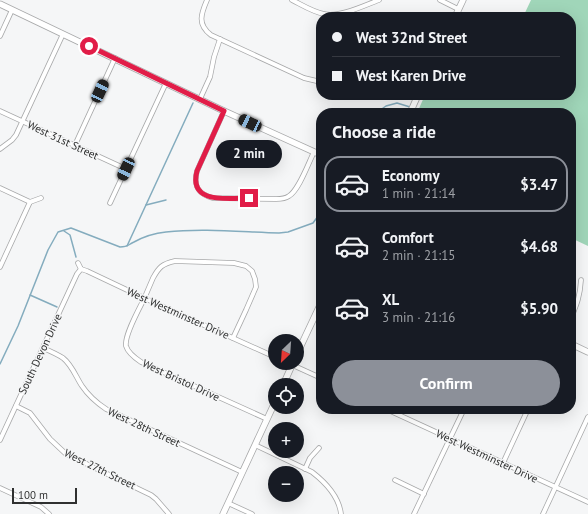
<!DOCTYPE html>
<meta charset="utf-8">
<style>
body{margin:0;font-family:"PT Sans",sans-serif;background:#242831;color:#f1f3f6;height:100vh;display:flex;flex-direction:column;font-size:15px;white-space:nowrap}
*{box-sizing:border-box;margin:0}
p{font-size:13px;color:#9ea1a6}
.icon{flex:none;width:22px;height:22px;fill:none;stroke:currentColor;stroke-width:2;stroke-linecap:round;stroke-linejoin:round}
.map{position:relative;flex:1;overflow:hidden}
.drawer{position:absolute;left:316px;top:108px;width:260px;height:306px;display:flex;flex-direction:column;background:#171b24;border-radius:16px;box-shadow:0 4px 16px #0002}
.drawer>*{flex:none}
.hud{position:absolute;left:316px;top:12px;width:260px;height:88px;border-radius:16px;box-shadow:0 4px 16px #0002;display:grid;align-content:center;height:88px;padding:0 16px;background:#171b24}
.needle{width:26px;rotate:205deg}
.buttons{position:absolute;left:268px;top:334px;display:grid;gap:8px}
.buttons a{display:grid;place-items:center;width:36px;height:36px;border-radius:50%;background:#171b24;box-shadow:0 4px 16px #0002;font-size:20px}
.scale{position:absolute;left:12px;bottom:10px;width:65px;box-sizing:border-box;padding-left:4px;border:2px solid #2f3030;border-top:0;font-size:11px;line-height:14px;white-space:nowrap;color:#2f3030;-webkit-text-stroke:3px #f5f6f7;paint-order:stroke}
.end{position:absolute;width:18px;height:18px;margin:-9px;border:5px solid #e11d48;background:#fff;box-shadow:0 0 0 2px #fff}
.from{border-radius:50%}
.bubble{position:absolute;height:28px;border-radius:14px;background:#171b24;box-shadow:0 4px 16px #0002;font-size:13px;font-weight:600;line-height:28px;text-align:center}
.car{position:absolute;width:12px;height:24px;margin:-12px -6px;border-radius:5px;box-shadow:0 0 3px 1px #0007;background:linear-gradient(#222 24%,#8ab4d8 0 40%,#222 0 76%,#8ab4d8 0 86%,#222 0)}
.hud b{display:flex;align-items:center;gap:14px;height:38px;font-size:15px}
.hud b+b{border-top:1px solid #363941}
.hud i{width:10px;height:10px;background:#f1f3f6}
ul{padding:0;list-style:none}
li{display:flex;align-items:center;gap:12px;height:56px;margin:0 8px 6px;padding:0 8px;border:2px solid transparent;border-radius:16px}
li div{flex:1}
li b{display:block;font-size:15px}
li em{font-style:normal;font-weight:600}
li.current{border-color:#8c9099}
li>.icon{width:36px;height:36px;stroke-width:1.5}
h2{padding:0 16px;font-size:18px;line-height:48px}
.cta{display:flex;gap:8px;margin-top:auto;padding:8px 16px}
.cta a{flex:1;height:46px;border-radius:24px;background:#8c9099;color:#fff;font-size:16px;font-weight:600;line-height:46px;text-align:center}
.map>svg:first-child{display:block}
.green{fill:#a0d6b9}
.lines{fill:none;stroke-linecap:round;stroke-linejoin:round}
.stream{stroke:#84acbe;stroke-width:1.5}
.street-casing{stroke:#a8a9aa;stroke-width:5.5}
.secondary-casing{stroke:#a8a9aa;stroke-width:7}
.street{stroke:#fff;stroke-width:4}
.secondary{stroke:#fff;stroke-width:5.5}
.route{stroke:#e11d48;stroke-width:5}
.labels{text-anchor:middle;stroke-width:3;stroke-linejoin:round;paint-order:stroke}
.street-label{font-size:11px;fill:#2f3030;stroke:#f5f6f7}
</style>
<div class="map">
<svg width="588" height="514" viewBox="0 0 588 514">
<rect width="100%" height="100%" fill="#f5f6f7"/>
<path class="green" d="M531 0H588V246L571 238V113H417L425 95H571V17H523Z"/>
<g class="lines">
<g class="stream">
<path d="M376 113 386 106 397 103 410 107"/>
<path d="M146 205 166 200"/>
<path d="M64 231 70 235 76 257"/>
<path d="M127 246 193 103"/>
<path d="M30 295 57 307"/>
<path d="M0 364 18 326 48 250 58 232 71 228 120 247C129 247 127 245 134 242 143 237 156 233 166 232 203 228 242 232 279 233L288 232 313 223 321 212"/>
</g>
<defs>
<g id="street">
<path d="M207 0C201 14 197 24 211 35L304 78 321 82"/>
<path d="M292 0C302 5 313 12 324 14 339 18 365 5 379 0"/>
<path d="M440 0 458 9"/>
<path d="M0 36 12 10"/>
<path d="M200 99 210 77 214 57 220 39"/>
<path d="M0 111 126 169"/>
<path d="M224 111 197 171C193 186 198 194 213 198L276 199C281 199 285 199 289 196 299 190 308 164 314 152"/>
<path d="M75 145 115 58"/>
<path d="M0 149 12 140 16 135 63 34"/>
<path d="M0 188 30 202 41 198"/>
<path d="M110 203 166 83"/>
<path d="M78 263 81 269"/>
<path d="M0 267 30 202"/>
<path d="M81 269 87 271 144 298 275 357"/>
<path d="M571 318C577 304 580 296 581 280"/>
<path d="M233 338 246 310 256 287 255 279 252 271 246 266 234 263 175 261C162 264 159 267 153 278 150 285 147 292 144 299 139 309 124 336 126 346 128 353 135 358 141 362L267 419"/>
<path d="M43 348C50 351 57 354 63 358 72 365 76 377 82 386 88 395 97 403 106 409L242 472"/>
<path d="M288 363 321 378"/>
<path d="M16 406 30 413 50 439 66 454 151 495 156 499 169 514"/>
<path d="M386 409 588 502"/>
<path d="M0 440 77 274 81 269"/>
<path d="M255 445 312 472C325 482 339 497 341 514"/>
<path d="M503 463 528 409"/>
<path d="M305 469 310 458 319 448"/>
<path d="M395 480 424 494"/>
<path d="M0 488 41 507 49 514"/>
<path d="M228 503 252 514"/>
<path d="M414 514 464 409"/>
<path d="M543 514 588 417"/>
</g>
<g id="secondary">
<path d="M0 4 224 111 321 155"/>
<path d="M455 17 463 0"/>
<path d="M410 113 418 95"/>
<path d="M571 344 588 352"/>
<path d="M297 354 321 303"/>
<path d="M283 385 293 363"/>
<path d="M223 514 275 402"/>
</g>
</defs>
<use href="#street" class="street-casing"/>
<use href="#secondary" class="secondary-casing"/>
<use href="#street" class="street"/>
<use href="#secondary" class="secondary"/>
</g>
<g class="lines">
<path class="route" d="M89 46 224 111 197 171C188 205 229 198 249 198"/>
</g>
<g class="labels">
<g class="street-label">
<text transform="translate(63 140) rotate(25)" y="4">West 31st Street</text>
<text transform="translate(178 313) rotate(24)" y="4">West Westminster Drive</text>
<text transform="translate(40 354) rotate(-65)" y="4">South Devon Drive</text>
<text transform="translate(181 380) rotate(25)" y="4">West Bristol Drive</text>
<text transform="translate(144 427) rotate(25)" y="4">West 28th Street</text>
<text transform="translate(487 456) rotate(25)" y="4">West Westminster Drive</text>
<text transform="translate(100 469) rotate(26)" y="4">West 27th Street</text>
</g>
</g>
</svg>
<div class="buttons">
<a><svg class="needle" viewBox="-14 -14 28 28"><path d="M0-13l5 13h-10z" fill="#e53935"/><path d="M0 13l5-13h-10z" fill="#9ea1a6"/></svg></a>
<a><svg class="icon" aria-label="locate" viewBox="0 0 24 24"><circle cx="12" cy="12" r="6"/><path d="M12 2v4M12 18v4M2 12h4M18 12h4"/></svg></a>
<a>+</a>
<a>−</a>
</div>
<div class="scale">100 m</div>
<i class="end from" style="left:89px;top:46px"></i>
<i class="end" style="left:249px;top:198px"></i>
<div class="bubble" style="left:216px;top:140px;width:66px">2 min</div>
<i class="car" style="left:100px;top:91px;rotate:25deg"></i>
<i class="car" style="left:250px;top:123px;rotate:295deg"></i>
<i class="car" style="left:126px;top:169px;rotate:205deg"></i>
<div class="hud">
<b><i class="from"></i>West 32nd Street</b>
<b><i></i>West Karen Drive</b>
</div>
<section class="drawer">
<h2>Choose a ride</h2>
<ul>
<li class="current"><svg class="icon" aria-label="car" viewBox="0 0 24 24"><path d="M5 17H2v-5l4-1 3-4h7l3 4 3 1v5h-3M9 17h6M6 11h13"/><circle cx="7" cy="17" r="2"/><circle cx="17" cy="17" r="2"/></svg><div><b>Economy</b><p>1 min · 21:14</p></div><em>$3.47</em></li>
<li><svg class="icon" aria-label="car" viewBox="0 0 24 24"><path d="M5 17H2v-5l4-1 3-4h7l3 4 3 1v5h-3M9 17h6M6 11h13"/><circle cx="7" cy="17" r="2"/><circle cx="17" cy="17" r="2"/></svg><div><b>Comfort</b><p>2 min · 21:15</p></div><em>$4.68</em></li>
<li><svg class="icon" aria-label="car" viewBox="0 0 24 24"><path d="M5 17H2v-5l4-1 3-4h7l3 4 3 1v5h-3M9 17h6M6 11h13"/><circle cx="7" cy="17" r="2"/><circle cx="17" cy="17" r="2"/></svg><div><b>XL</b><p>3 min · 21:16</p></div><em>$5.90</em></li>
</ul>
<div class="cta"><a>Confirm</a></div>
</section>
</div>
